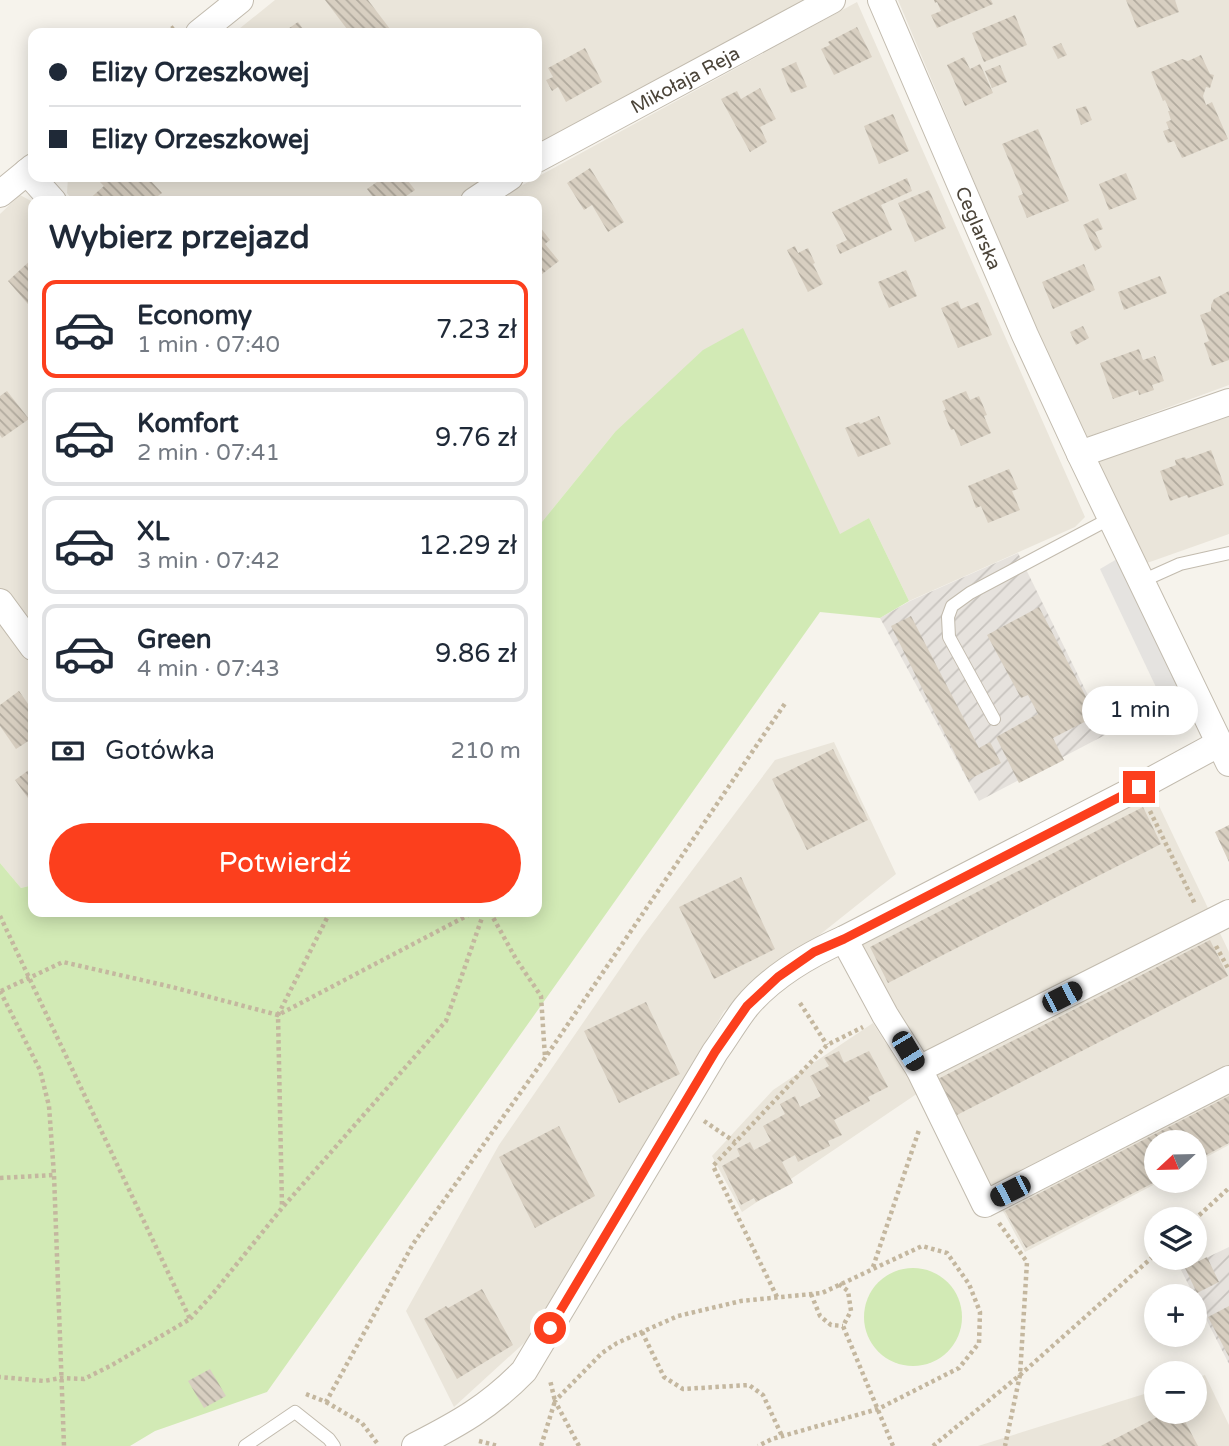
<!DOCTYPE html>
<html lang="pl">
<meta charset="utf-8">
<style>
body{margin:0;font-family:"Varela Round",sans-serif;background:#f2f2f3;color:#1f2937;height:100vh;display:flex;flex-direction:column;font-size:26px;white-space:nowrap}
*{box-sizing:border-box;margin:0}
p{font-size:23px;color:#747a83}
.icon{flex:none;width:38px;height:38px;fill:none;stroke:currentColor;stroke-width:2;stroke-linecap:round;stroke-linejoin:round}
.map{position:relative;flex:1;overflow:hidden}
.sheet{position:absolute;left:28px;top:196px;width:514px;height:721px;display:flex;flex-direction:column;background:#fff;border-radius:14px;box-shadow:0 4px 18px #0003}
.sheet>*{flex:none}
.hud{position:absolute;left:28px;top:28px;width:514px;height:154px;border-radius:14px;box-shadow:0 4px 18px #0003;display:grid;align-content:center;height:154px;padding:0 21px;background:#fff}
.needle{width:46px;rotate:248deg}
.fabs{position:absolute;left:1144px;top:1130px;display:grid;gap:14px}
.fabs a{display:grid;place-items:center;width:63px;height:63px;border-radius:50%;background:#fff;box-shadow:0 4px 18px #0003;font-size:35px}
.end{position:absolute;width:32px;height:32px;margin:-16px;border:9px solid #fc3f1d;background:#fff;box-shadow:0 0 0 4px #fff}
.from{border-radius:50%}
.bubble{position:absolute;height:49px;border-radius:24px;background:#fff;box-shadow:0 4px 18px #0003;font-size:23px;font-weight:600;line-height:49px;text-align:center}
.car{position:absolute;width:21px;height:42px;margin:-21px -10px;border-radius:9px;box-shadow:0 0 5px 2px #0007;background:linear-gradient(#222 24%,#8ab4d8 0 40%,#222 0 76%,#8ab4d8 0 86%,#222 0)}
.hud b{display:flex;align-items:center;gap:24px;height:66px;font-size:26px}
.hud b+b{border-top:2px solid #e0e1e3}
.hud i{width:18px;height:18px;background:#1f2937}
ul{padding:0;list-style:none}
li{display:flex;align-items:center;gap:21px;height:98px;margin:0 14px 10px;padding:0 7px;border:4px solid #e0e1e3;border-radius:14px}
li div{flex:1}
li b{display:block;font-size:26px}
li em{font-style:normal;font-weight:600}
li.active{border-color:#fc3f1d}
li>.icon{width:63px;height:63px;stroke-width:1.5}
h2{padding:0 21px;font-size:32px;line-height:84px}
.pay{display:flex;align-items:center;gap:18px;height:77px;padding:0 21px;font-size:26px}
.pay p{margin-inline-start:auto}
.action{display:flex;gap:14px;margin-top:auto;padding:14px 21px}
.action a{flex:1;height:80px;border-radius:42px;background:#fc3f1d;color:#fff;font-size:28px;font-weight:600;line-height:80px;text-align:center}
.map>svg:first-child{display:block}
.residential{fill:#eae5da}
.industrial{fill:url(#industrial-furrows)}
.green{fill:#d2eab5}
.parking{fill:#e5e3e0}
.building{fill:url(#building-back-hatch)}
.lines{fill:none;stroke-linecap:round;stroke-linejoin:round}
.lane-casing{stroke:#c2bbae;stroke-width:14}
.street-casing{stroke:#c2bbae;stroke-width:28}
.path{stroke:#c4b79f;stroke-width:4.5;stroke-dasharray:3.5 3.5;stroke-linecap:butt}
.lane{stroke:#fff;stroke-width:12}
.street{stroke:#fff;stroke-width:26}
.route{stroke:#fc3f1d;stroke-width:9}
.labels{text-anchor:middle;stroke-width:7;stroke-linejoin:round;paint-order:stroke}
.street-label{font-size:19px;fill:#4b4439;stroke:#fff}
</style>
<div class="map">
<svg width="1229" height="1446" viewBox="0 0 1229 1446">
<defs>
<pattern id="industrial-furrows" width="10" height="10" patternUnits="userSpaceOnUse" patternTransform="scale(1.75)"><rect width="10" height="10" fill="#e6e2dd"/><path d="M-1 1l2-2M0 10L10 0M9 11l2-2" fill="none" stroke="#c7c3be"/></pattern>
<pattern id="building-back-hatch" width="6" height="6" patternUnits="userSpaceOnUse" patternTransform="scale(1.75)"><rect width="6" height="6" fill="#d8cfc1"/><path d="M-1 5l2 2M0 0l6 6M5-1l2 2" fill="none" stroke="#b1aa9e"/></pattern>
</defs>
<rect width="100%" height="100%" fill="#f6f3ec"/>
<g class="residential">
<path d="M275 0H819L537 155V33H234Z"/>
<path d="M898 0H1229V385L1082 439Z"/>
<path d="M857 2 1085 517 1075 527 909 601 869 518 840 535 615 432 537 528V201H500L519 187Z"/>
<path d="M68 177H498L461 201H73L67 193Z"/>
<path d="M20 195 33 202V885L21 888 0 863V214Z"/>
<path d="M1229 414V534L1147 563 1094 458Z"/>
<path d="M834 742 896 874 724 1011 547 1322 454 1407 406 1311 499 1145 642 937 775 760Z"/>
<path d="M1150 787 1229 952V1145L1195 1163V1143H1157V1181H1161L1025 1252 856 937Z"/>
<path d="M873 1023 918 1093 742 1212 712 1156 773 1090Z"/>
<path d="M1205 1375 1229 1425V1446H978L1157 1390V1412H1195V1378Z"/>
</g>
<g class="industrial">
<path d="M1018 553 1107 734 979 801 880 618 910 601Z"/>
<path d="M1229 1247V1364L1181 1270Z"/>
</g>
<g class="green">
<path d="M743 328 840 534 869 518 909 601 880 618 820 612 267 1392 155 1431 130 1446H0V863L21 888 33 885V912H537V528L615 432 703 350Z"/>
<circle cx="913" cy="1317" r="49"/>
</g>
<path class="parking" d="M1117 559 1182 695 1164 704 1100 569Z"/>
<g class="building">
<path d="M325 0H368L393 33H350Z"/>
<path d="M934 0H991L993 4 937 28 931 15 941 11 937 2 935 3Z"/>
<path d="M1126 0H1175L1179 12 1137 28Z"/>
<path d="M1015 15 1027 45 984 62 972 33Z"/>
<path d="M298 22 306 33H282Z"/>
<path d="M857 27 872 57 834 75 821 49 830 45 828 42Z"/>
<path d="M1061 43 1067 55 1058 59 1052 47Z"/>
<path d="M585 48 602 82 566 102 558 87 552 91 546 80 553 77 548 68Z"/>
<path d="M1201 55 1210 74 1214 75 1210 88 1206 87 1203 96 1206 105 1212 102 1228 139 1182 158 1174 141 1168 143 1163 131 1169 129 1166 122 1171 120 1168 111H1170L1165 100 1163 101 1151 72 1182 59 1188 61Z"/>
<path d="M964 57 970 69 980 64 993 93 965 106 947 65Z"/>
<path d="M796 62 807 87 791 93 781 69Z"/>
<path d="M1000 65 1007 82 992 88 985 71Z"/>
<path d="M760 88 776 119 760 127 767 142 750 152 721 99 737 91 741 99Z"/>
<path d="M1086 106 1092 120 1081 125 1076 109Z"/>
<path d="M893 114 909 151 879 164 864 126Z"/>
<path d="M1038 129 1069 201 1027 218 1018 196 1023 194 1002 144Z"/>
<path d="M590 168 624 222 608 232 592 205 584 210 567 183Z"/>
<path d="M1126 173 1137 199 1109 210 1099 184Z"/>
<path d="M106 177H156L151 181 162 193 151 201H87L104 186 100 182Z"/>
<path d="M384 177H405L415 190 399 201H376L367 189Z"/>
<path d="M907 178 912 191 881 205 892 230 840 254 836 245 847 240 832 212Z"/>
<path d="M929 190 946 228 915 242 898 203Z"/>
<path d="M1098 218 1103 229 1095 232 1102 247 1095 251 1083 225Z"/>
<path d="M537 223 550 240 545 244 559 261 537 278Z"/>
<path d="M795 246 798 253 808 248 815 263 813 264 823 284 808 292 787 250Z"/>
<path d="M33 258V310L8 281Z"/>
<path d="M1084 264 1095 290 1053 309 1042 282Z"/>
<path d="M906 270 917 296 889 308 878 282Z"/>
<path d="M1160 276 1167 293 1124 310 1118 292Z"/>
<path d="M1229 291V360L1212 366 1204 343 1209 341 1200 315 1211 311V305L1214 299Z"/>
<path d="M958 301 961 309 978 302 992 335 958 348 941 308Z"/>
<path d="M1083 326 1089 338 1076 345 1070 332Z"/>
<path d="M1139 349 1143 360 1155 356 1164 381 1152 385 1154 390 1139 395 1138 390 1113 399 1100 363Z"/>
<path d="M7 391 29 419 2 438 0 435V396Z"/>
<path d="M966 391 970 400 979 396 987 415 984 416 991 433 961 446 954 429 951 430 943 411 946 410 942 401Z"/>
<path d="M879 416 891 444 858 457 845 428 859 422 860 424Z"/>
<path d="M1211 450 1224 485 1188 498 1187 495 1170 501 1160 471 1176 465 1175 460 1185 457 1186 459Z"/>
<path d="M1009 469 1018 489 1012 491 1020 510 988 523 981 506 976 508 968 486Z"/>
<path d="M1039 607 1096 716 1053 738 1064 760 1019 783 996 737 1038 714 1028 695 1021 698 987 635Z"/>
<path d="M911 616 979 748 990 742 1001 763 968 780 891 626Z"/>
<path d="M19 691 33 711V738L16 749 0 726V705Z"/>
<path d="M833 749 868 820 807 850 772 779Z"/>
<path d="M33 767V805L15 780Z"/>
<path d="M1143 807 1161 844 888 983 870 947Z"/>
<path d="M1229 825V862L1215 832Z"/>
<path d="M741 877 775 949 714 979 679 907Z"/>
<path d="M1210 940 1228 976 957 1115 938 1079Z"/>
<path d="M646 1002 680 1074 619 1103 584 1031Z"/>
<path d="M839 1051 844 1063 869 1051 888 1087 868 1097 870 1101 834 1120 842 1135 828 1141 830 1146 798 1162 795 1155 782 1162 793 1183 756 1202 754 1198 741 1205 722 1166 740 1156 737 1149 744 1145 750 1142 754 1150 771 1141 763 1126 785 1114 780 1104 795 1096 800 1107 821 1096 810 1076 829 1066 824 1058Z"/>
<path d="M1229 1096V1143L1195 1161V1143H1157V1181L1026 1248 1005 1211Z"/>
<path d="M559 1126 595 1196 535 1228 499 1157Z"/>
<path d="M1207 1257 1219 1282 1197 1293 1185 1268Z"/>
<path d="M482 1289 513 1345 457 1379 424 1319 446 1306 448 1308Z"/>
<path d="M1229 1306V1357L1208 1317Z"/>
<path d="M210 1369 226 1396 204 1408 188 1381Z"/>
<path d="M1167 1412H1180L1198 1446H1101Z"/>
</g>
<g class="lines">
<defs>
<g id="lane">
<path d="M1142 581 1180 564 1229 553"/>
<path d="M994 719 949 637 948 617 952 606 970 593 1111 518"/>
<path d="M245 1446 295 1412 329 1439 334 1446"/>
</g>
<g id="street">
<path id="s1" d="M881 0 1025 335 1080 454 1229 763"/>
<path d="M199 33 240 0"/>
<path id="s2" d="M537 159 832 0"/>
<path d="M27 172 53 201"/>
<path d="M0 194 33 167"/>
<path d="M474 201 510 177"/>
<path d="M1080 454 1229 402"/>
<path d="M0 602 33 647"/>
<path d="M1229 913 919 1069 985 1204 1229 1079"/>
<path d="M844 939 885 1015 919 1069"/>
<path d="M415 1446C458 1424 489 1407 524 1371L715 1052C726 1037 735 1021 746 1007 771 977 808 955 844 939L1139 787 1220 743"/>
</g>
</defs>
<use href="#lane" class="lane-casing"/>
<use href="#street" class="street-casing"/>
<g class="path">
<path d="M166 33 174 27"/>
<path d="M1150 811 1195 904"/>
<path d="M330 912 278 1015 474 912"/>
<path d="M490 912 516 959 541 996 545 1057"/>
<path d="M0 916 190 1319 112 1365 84 1379 61 1378 44 1381 0 1377"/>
<path d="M1216 946 1229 970"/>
<path d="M0 991 40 1070 49 1106 54 1175 64 1446"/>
<path d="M1 991 63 962 172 987 278 1015 282 1207"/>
<path d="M800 1003 827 1045"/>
<path d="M704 1121 735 1142"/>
<path d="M0 1178 54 1175"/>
<path d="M1194 1220 1229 1188"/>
<path d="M999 1223 1027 1262 1020 1375 1005 1446"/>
<path d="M873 1267 919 1130"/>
<path d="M839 1284 848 1291 851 1311 843 1326 893 1446"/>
<path d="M811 1294 820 1316 831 1325 843 1326"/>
<path d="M777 1297 713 1166 827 1045 863 1027"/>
<path d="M190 1319 211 1296 282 1208 446 1021 484 912"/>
<path d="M642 1332 664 1377 683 1389 749 1385 763 1395 782 1436"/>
<path d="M306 1394 326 1402 413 1244 545 1058 786 702"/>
<path d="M326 1402 362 1423 377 1443"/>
<path d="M479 1441 498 1446"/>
<path d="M541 1446 555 1401 550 1380"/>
<path d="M579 1446 555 1401 602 1353 617 1343 678 1316 741 1301 822 1293 922 1246 947 1253 969 1284 980 1312 979 1343 959 1368 878 1409 772 1439 758 1446"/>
<path d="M933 1446 1020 1375 1157 1253"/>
</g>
<use href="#lane" class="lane"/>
<use href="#street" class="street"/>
</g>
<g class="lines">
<path class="route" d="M550 1328 715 1052 747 1006 778 977 814 952 844 939 1139 787"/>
</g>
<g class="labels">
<g class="street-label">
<text dy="7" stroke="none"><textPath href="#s2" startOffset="168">Mikołaja Reja</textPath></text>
<text dy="7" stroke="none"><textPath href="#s1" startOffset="248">Ceglarska</textPath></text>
</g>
</g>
</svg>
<div class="fabs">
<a><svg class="needle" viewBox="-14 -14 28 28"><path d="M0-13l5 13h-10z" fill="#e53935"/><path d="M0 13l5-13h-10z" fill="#747a83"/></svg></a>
<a><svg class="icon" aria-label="layers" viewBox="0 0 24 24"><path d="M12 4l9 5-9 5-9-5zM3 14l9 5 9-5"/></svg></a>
<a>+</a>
<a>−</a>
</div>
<i class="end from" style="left:550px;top:1328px"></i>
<i class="end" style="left:1139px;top:787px"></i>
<div class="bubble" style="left:1082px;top:686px;width:116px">1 min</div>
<i class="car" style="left:1062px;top:997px;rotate:63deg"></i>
<i class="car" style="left:908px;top:1051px;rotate:149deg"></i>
<i class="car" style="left:1010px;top:1191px;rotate:243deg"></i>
<div class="hud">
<b><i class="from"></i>Elizy Orzeszkowej</b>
<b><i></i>Elizy Orzeszkowej</b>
</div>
<section class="sheet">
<h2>Wybierz przejazd</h2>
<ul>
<li class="active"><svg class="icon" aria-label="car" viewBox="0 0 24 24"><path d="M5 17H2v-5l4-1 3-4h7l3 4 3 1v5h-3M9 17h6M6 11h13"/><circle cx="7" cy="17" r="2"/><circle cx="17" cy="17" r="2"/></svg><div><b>Economy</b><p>1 min · 07:40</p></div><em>7.23 zł</em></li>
<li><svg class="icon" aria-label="car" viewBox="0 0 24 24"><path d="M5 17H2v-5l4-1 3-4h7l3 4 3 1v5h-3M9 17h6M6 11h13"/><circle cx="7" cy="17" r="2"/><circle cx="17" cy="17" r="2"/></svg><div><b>Komfort</b><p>2 min · 07:41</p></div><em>9.76 zł</em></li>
<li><svg class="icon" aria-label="car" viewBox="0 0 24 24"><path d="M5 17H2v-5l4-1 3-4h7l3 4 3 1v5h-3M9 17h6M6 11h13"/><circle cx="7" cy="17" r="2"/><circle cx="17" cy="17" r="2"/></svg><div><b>XL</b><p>3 min · 07:42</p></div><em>12.29 zł</em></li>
<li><svg class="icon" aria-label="car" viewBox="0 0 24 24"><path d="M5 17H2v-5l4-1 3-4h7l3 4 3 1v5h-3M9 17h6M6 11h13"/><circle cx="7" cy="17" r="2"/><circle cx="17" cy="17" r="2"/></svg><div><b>Green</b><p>4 min · 07:43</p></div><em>9.86 zł</em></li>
</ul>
<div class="pay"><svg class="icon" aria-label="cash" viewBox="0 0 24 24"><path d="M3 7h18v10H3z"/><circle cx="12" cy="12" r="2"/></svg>Gotówka<p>210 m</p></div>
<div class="action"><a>Potwierdź</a></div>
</section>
</div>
